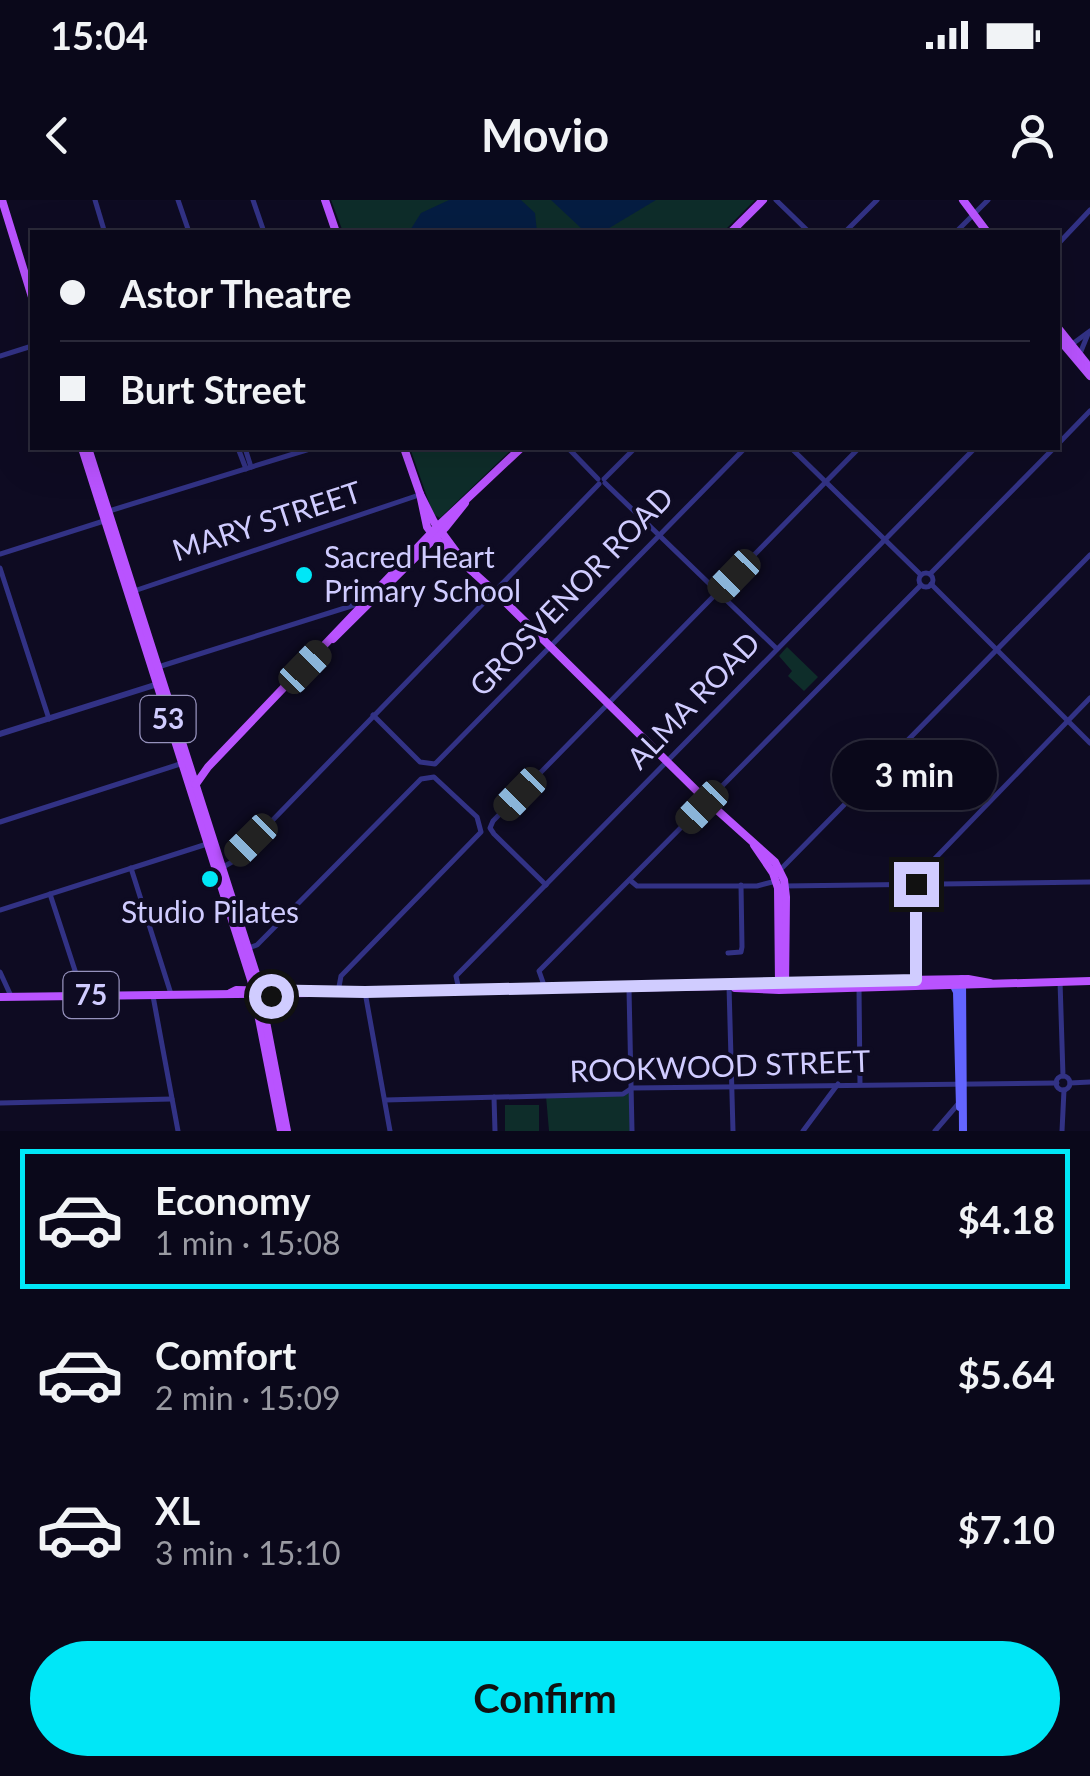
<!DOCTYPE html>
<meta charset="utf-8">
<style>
body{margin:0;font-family:Lato,sans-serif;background:#131123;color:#f1f3f6;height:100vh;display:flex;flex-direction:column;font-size:38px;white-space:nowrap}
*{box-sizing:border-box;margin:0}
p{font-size:32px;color:#999aa2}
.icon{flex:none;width:55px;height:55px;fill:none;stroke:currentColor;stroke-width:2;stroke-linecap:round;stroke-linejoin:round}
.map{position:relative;height:931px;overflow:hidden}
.details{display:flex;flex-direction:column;background:#0a081a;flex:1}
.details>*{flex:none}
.top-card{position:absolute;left:30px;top:30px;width:1030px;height:220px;border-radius:0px;box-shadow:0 10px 40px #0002,0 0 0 2px #2a2939;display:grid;align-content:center;height:220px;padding:0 30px;background:#0a081a}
.end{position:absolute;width:45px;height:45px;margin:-22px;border:12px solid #d0ccff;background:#111;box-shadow:0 0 0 5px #111}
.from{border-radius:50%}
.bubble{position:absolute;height:70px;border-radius:35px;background:#0a081a;box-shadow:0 10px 40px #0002,0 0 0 2px #2a2939;font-size:32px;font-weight:700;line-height:70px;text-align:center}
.car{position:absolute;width:30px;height:60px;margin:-30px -15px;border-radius:12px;box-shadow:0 0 8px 2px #0007;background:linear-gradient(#222 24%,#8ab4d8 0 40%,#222 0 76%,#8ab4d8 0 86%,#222 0)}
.top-card b{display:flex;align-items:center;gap:35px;height:95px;font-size:38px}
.top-card b+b{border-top:2px solid #2a2939}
.top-card i{width:25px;height:25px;background:#f1f3f6}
ul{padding:18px 0 0;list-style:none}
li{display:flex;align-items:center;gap:30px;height:140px;margin:0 20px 15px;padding:0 10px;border:5px solid transparent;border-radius:0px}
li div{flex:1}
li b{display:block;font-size:38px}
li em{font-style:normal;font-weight:700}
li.selected{border-color:#00e7f7}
li>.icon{width:90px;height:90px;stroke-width:1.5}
.cta{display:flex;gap:20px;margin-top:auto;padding:20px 30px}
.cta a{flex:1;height:115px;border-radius:60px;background:#00e7f7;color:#111;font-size:40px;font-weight:700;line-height:115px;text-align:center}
.status{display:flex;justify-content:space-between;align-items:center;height:70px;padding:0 50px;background:#0a081a;direction:ltr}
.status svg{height:28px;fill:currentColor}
header{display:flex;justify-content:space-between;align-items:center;height:130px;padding:0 30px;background:#0a081a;font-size:45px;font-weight:700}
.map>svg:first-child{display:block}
.green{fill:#0e2d2a}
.water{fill:#051d42}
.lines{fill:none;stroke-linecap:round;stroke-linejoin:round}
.minor{stroke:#323285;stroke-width:5}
.tertiary{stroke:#323285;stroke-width:6}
.secondary{stroke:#6365ff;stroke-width:8}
.primary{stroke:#b953ff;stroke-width:8}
.route{stroke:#d0ccff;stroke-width:12}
.poi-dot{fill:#00e7f7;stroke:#0e0b22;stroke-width:4}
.labels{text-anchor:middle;stroke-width:8;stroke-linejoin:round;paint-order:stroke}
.shield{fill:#0e0b22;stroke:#9692bd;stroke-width:2.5}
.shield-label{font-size:28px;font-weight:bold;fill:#d0ccff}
.street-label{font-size:30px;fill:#d0ccff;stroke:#0e0b22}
.poi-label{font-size:30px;fill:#d0ccff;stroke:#0e0b22;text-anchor:start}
</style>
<div class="status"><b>15:04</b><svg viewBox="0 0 49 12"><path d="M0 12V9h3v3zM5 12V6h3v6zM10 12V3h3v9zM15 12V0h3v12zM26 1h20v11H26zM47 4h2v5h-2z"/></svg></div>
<header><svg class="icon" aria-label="back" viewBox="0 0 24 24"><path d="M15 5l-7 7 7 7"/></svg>Movio<svg class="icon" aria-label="person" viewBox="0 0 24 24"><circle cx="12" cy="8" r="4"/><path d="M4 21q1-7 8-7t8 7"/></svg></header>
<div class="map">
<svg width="1090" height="931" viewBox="0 0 1090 931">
<rect width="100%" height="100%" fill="#0e0b22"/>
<g class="green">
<path d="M331 0H755L723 32H343Z"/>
<path d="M410 248H513L440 318 433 314Z"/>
<path d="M787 447 818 477 804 491 788 476 792 471 779 456Z"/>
<path d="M632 892V931H549L546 896Z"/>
<rect x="505" y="905" width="34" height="26"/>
</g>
<g class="water">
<path d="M449 0H521L535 13 537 32H409L421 13Z"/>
<path d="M551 0H656L606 30 595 32 583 30Z"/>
</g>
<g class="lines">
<g class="minor">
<path d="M95 0 104 30"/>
<path d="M178 0 189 32"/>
<path d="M253 0 264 32"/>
<path d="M776 0 809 32"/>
<path d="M845 32 877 0"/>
<path d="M956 32 988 0"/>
<path d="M1058 44 1090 10"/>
<path d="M1071 145 1090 131"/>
<path d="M0 156 32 146"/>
<path d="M1079 156 1088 134"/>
<path d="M1058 163 1059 162"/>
<path d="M1058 244 1090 211"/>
<path d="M238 248 246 269"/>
<path d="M245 248 251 267"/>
<path d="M568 248 598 279"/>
<path d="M791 248 921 375"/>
<path d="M604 279 635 248"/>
<path d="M605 283 777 449"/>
<path d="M106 312 313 248"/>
<path d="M0 354 107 320"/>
<path d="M0 368 49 519"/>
<circle cx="926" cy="380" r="7"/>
<path d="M930 374 1054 248"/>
<path d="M931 384 1090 543"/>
<path d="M131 392 419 295"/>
<path d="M155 468 364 402"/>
<path d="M373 515 420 562 435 564 745 248"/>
<path d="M0 622 183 563"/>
<path d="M223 667 232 662 599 284"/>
<path d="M131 668 171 794"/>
<path d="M780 670 1090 355"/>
<path d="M631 681 637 686H757L776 681"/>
<path d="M546 685 494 634 490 628 493 621 859 248"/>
<path d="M784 686 1090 682"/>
<path d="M50 694 83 795"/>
<path d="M0 710 207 644"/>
<path d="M248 748 257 745 421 579 434 577 477 617 481 632 341 776 338 792"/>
<path d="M728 753 741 752 742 747 741 685"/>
<path d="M0 772 11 796"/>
<path d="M916 780 915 691 918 676 1090 498"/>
<path d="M1060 781 1063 876"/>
<path d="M729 786 733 931"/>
<path d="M859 787 860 884"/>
<path d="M545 788 539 771 921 385"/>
<path d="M629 789 632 931"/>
<path d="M459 790 456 776 975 248"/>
<path d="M365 792 390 931"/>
<path d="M153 796 178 931"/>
<circle cx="1063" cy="883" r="7"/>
<path d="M1070 883 1090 882"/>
<path d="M494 897 495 931"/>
<path d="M385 900 623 894 632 888 1057 883"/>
<path d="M0 903 172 899"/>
<path d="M803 931 838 884"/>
<path d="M935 931 959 903"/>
<path d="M1062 931 1064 890"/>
</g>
<path class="tertiary" d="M0 534 161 483"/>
<g class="secondary">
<path d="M962 779 963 931"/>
<path d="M954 786 957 792 960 907"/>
</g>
<g class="primary">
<path d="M2 0 32 97"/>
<path d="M325 0 336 32"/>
<path d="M963 0 987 32"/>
<path d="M731 32 763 0"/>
<path d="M1058 128 1090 168"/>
<path d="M1058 138 1090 176"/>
<path d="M82 248 252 783 281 931"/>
<path d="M88 248 258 780 287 931"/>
<path d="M404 248 420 294 434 322 465 364"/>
<path d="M420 294 427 327 435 338 494 391 707 601 775 662 784 680 786 697 785 789"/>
<path d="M333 439 445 328 465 303"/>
<path d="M196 584 208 567 437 327 521 248"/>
<path d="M754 645 773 673 778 688 779 784"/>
<path d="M735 788 779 790 1090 781"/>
<path d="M230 793 236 790 338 792 729 786 779 782 968 779 990 783"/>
<path d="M0 797 310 793"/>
</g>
</g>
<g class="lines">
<path class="route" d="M271 796H256L254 790 365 792 916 780V684"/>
</g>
<g class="poi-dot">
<circle cx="304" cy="375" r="10"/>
<circle cx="210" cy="679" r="10"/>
</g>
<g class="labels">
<g class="shield">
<rect x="140.5" y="496" width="55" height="46" rx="8"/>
<rect x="63.5" y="772" width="55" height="46" rx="8"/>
</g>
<g class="shield-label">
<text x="168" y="529">53</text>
<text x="91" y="805">75</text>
</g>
<g class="street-label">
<text transform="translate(267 322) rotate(-18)" y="10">MARY STREET</text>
<text transform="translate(572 392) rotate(-46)" y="10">GROSVENOR ROAD</text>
<text transform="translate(694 501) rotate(-46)" y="10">ALMA ROAD</text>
<text transform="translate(720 867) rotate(-2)" y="10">ROOKWOOD STREET</text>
</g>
<g class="poi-label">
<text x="324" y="368">Sacred Heart<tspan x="324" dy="34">Primary School</tspan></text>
<text x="210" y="723" text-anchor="middle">Studio Pilates</text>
</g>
</g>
</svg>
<i class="end from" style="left:271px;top:796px"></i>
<i class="end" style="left:916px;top:684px"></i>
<div class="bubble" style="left:832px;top:540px;width:165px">3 min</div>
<i class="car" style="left:734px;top:376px;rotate:224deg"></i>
<i class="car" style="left:305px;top:467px;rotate:44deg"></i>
<i class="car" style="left:520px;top:594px;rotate:224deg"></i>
<i class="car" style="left:702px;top:607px;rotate:224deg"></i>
<i class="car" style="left:251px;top:640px;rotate:225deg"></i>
<div class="top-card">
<b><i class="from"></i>Astor Theatre</b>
<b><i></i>Burt Street</b>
</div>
</div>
<section class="details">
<ul>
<li class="selected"><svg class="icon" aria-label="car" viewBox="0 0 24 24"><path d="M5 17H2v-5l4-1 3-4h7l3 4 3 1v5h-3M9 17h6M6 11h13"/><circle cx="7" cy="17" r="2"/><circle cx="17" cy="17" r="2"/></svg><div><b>Economy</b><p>1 min · 15:08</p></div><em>$4.18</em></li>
<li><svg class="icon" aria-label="car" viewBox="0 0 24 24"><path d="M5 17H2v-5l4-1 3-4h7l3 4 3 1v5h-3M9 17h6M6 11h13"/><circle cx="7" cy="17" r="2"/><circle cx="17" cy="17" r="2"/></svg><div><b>Comfort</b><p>2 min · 15:09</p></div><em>$5.64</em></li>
<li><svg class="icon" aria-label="car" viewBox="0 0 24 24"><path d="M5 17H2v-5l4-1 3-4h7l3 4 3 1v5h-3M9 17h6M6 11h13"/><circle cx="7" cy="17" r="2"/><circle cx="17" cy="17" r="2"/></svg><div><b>XL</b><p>3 min · 15:10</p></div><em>$7.10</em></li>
</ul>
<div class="cta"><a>Confirm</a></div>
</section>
